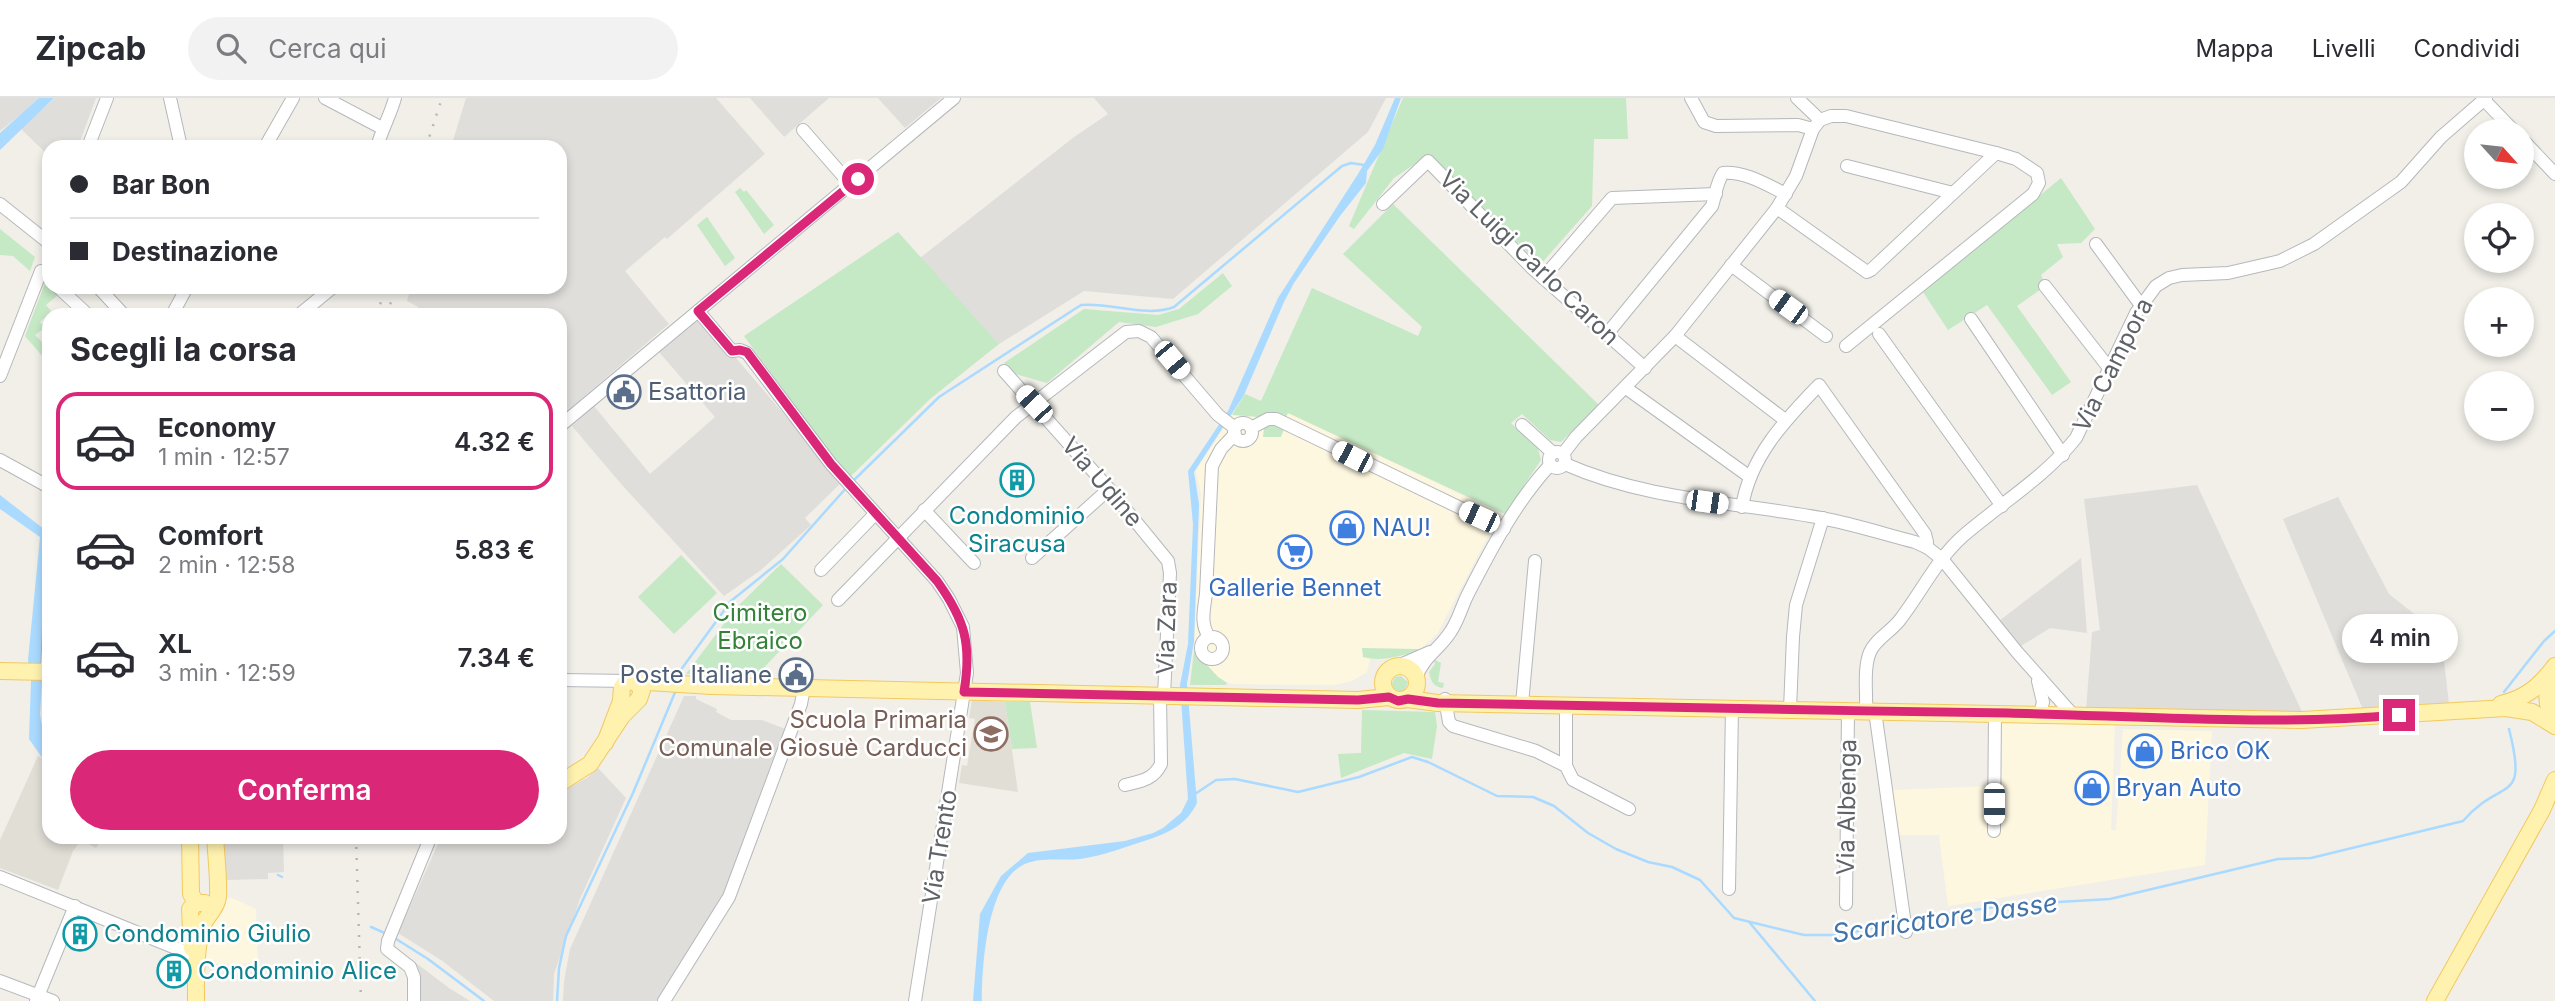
<!DOCTYPE html>
<html lang="it">
<meta charset="utf-8">
<style>
body{margin:0;font-family:Inter,sans-serif;background:#f2f2f3;color:#2b2b33;height:100vh;display:flex;flex-direction:column;font-size:26px;white-space:nowrap}
*{box-sizing:border-box;margin:0}
p{font-size:23px;color:#7c7c81}
.icon{flex:none;width:38px;height:38px;fill:none;stroke:currentColor;stroke-width:2;stroke-linecap:round;stroke-linejoin:round}
.map{position:relative;flex:1;overflow:hidden}
.panel{position:absolute;left:42px;top:210px;width:525px;height:536px;display:flex;flex-direction:column;background:#fff;border-radius:21px;box-shadow:0 4px 10px #0003}
.panel>*{flex:none}
.guide{position:absolute;left:42px;top:42px;width:525px;height:154px;border-radius:21px;box-shadow:0 4px 10px #0003;display:grid;align-content:center;height:154px;padding:0 28px;background:#fff}
.needle{width:46px;rotate:117deg}
.controls{position:absolute;left:2464px;top:21px;display:grid;gap:14px}
.controls a{display:grid;place-items:center;width:70px;height:70px;border-radius:50%;background:#fff;box-shadow:0 4px 10px #0003;font-size:35px}
.end{position:absolute;width:32px;height:32px;margin:-16px;border:9px solid #db2777;background:#fff;box-shadow:0 0 0 4px #fff}
.from{border-radius:50%}
.bubble{position:absolute;height:49px;border-radius:24px;background:#fff;box-shadow:0 4px 10px #0003;font-size:23px;font-weight:600;line-height:49px;text-align:center}
.car{position:absolute;width:21px;height:42px;margin:-21px -10px;border-radius:9px;box-shadow:0 0 5px 2px #0007;background:linear-gradient(#fff 24%,#345 0 40%,#fff 0 76%,#345 0 86%,#fff 0)}
.guide b{display:flex;align-items:center;gap:24px;height:66px;font-size:26px}
.guide b+b{border-top:2px solid #e1e1e2}
.guide i{width:18px;height:18px;background:#2b2b33}
ul{padding:0;list-style:none}
li{display:flex;align-items:center;gap:21px;height:98px;margin:0 14px 10px;padding:0 14px;border:4px solid transparent;border-radius:21px}
li div{flex:1}
li b{display:block;font-size:26px}
li em{font-style:normal;font-weight:600}
li.selected{border-color:#db2777}
li>.icon{width:63px;height:63px;stroke-width:1.5}
h2{padding:0 28px;font-size:32px;line-height:84px}
.cta{display:flex;gap:14px;margin-top:auto;padding:14px 28px}
.cta a{flex:1;height:80px;border-radius:42px;background:#db2777;color:#fff;font-size:28px;font-weight:600;line-height:80px;text-align:center}
header{display:flex;align-items:center;gap:42px;box-sizing:border-box;height:98px;padding:0 35px;background:#fff;border-bottom:2px solid #e1e1e2}
header strong{font-size:33px}
nav{display:flex;gap:38px;margin-inline-start:auto;font-size:24px}
.search{width:490px;height:63px;background:#f2f2f3;display:flex;align-items:center;gap:18px;box-sizing:border-box;padding:0 24px;border-radius:38px;color:#7c7c81;font-size:26px}
.map>svg:first-child{display:block}
.commercial{fill:#fef7e0}
.industrial{fill:#e0deda}
.education{fill:#e1ded6}
.green{fill:#c5e8c5}
.water{fill:#aadaff}
.lines{fill:none;stroke-linecap:round;stroke-linejoin:round}
.stream{stroke:#aadaff;stroke-width:2.5}
.minor-casing{stroke:#b5b8bc;stroke-width:14}
.major-casing{stroke:#f2c960;stroke-width:18}
.minor{stroke:#fff;stroke-width:12}
.major{stroke:#fff2af;stroke-width:16}
.rail{stroke:#b6b7b8;stroke-width:2.5;stroke-dasharray:2 9;stroke-linecap:butt}
.route{stroke:#db2777;stroke-width:9}
.labels{text-anchor:middle;stroke-width:5;stroke-linejoin:round;paint-order:stroke}
.street-label{font-size:24px;fill:#5f6368;stroke:#fff}
.service-label{font-size:24px;fill:#4e5e75;stroke:#fff;text-anchor:start}
.culture-label{font-size:24px;fill:#0d838f;stroke:#fff;text-anchor:start}
.shop-label{font-size:24px;fill:#366cbe;stroke:#fff;text-anchor:start}
.park-label{font-size:24px;fill:#348238;stroke:#fff}
.education-label{font-size:24px;fill:#785e54;stroke:#fff;text-anchor:end}
.water-label{font-size:26px;font-style:italic;fill:#4174aa;stroke:#fff}
</style>
<header>
<strong>Zipcab</strong>
<div class="search"><svg class="icon" aria-label="search" viewBox="0 0 24 24"><circle cx="10" cy="10" r="6"/><path d="M15 15l6 6"/></svg>Cerca qui</div>
<nav><a>Mappa</a><a>Livelli</a><a>Condividi</a></nav>
</header>
<div class="map">
<svg width="2555" height="903" viewBox="0 0 2555 903">
<rect width="100%" height="100%" fill="#f1efe8"/>
<g class="commercial">
<path d="M1288 315 1500 415 1437 536 1418 553 1382 561H1370L1367 574 1352 583 1334 587 1231 586 1218 579 1194 553 1201 396 1196 373 1232 317 1247 316 1258 320Z"/>
<path d="M1998 622 2115 625 2111 732H2116L2123 631 2212 633 2205 767 1948 808 1939 737H1899L1892 692 1991 688Z"/>
<path d="M230 799 256 811 258 865 212 866 202 858 203 845 223 805Z"/>
</g>
<g class="industrial">
<path d="M0 0H39L29 9 36 17 55 0H96L78 49H49V58L20 30 32 20 25 13 0 33Z"/>
<path d="M466 0H716L765 56 667 141 665 139 625 173 669 226 560 319V217H416L418 209 407 203 411 189H560V49H451Z"/>
<path d="M750 0H829L784 39Z"/>
<path d="M878 0H941L905 30Z"/>
<path d="M1094 0H1386L1368 34 1173 201 1084 193 999 246 920 160 1074 39 1108 16Z"/>
<path d="M701 219 842 384 805 420 811 427 761 472 724 498 622 387 572 328 594 308 650 376 715 319 659 254Z"/>
<path d="M2197 387 2303 616 2086 612 2092 534 2100 532 2084 401Z"/>
<path d="M2338 399 2389 496 2441 537 2449 606 2364 614 2283 421Z"/>
<path d="M2081 460 2087 535 2050 530 2021 548 1999 523Z"/>
<path d="M684 598H696V601L717 611 716 614 731 622H762L788 632 728 798 705 824 707 831 658 903H563L564 883 570 851Z"/>
<path d="M598 670 626 700 580 801 554 876 553 903H494L441 862 398 835 441 739H460L466 743 510 738H560V694L587 680Z"/>
<path d="M223 739H283L284 774 268 775V781L225 782Z"/>
<path d="M416 865 449 890 470 903H418Z"/>
</g>
<g class="education">
<path d="M972 602 1005 604 1018 694 959 685 962 667 967 668 975 621 969 620Z"/>
<path d="M38 658 49 664V738L103 739 96 750 81 742 73 753 58 792 0 770V742Z"/>
</g>
<g class="green">
<path d="M1403 0H1626L1628 41H1594L1592 108 1540 167 1430 56 1394 80 1354 131 1349 128Z"/>
<path d="M2061 80 2095 131 2081 145 2057 146 2063 159 2041 177 2043 181 2038 186 2041 191 2017 208 2071 284 2052 297 1987 207 1948 232 1923 194Z"/>
<path d="M740 90 744 94 746 92 774 127 764 136 735 94Z"/>
<path d="M1393 106 1599 307 1561 344 1550 342 1522 316 1511 325 1538 351 1541 362 1505 416 1288 315 1285 321 1232 317 1245 296 1261 303 1312 190 1418 238 1422 229 1343 156Z"/>
<path d="M707 119 735 160 725 168 697 127Z"/>
<path d="M0 131 35 159 30 173 13 158 0 157Z"/>
<path d="M898 134 999 246 930 301 850 379 836 363 744 238Z"/>
<path d="M1223 175 1232 188 1198 216 1156 229 1119 224 1047 285 1012 275 1004 265 1084 211 1158 217 1179 211Z"/>
<path d="M45 185 58 197 46 207 51 213 40 224 45 230 35 237 49 251 44 260 25 238Z"/>
<path d="M1273 326 1284 331 1281 339H1263L1264 330Z"/>
<path d="M681 457 717 495 674 536 638 499Z"/>
<path d="M781 466 823 507 757 577 686 576 736 510Z"/>
<path d="M1362 550 1418 551V553C1401 558 1380 564 1363 559Z"/>
<path d="M1194 553 1218 579 1227 585 1226 587H1190Z"/>
<path d="M1433 561 1441 565 1438 584 1444 585 1443 590C1433 589 1431 583 1429 574L1435 566Z"/>
<path d="M1401 578 1408 584 1405 592 1401 594 1394 591 1392 586 1395 579Z"/>
<path d="M1005 604H1030L1037 650 1012 651Z"/>
<path d="M1362 612 1435 614 1437 628 1432 661 1404 655 1341 680 1338 656 1361 655Z"/>
</g>
<g class="water">
<path d="M39 0H54L0 52V35Z"/>
<path d="M1395 0H1401L1383 51 1367 73 1366 85 1340 118 1294 185 1284 204 1244 297 1194 374 1199 406 1194 543 1187 586 1197 705C1187 726 1169 735 1147 742 1125 749 1103 758 1080 761 1061 763 1038 758 1021 768 987 788 982 867 982 903H973L980 816 1001 778 1028 755 1125 743 1153 735 1163 730 1181 715 1188 701 1180 587 1188 546 1193 426 1188 373 1228 313 1278 200 1358 76 1375 47Z"/>
<path d="M0 397 49 435V471L40 616C42 633 49 647 49 664L43 661 29 641 31 583 28 562 40 439 0 411Z"/>
</g>
<g class="lines">
<g class="stream">
<path d="M852 384 939 299 1081 207C1111 204 1146 220 1174 209L1342 68 1351 65 1364 67"/>
<path d="M679 578 680 573 731 503 783 461 847 389"/>
<path d="M2504 594 2544 543 2555 533"/>
<path d="M1195 696 1216 682 1235 681 1298 694 1359 679 1412 659 1428 664 1497 698 1533 699 1554 708 1588 735 1616 751 1648 764 1672 769 1700 782 1734 820 1804 837H1840L1900 824"/>
<path d="M278 777 282 779"/>
<path d="M1910 822 2007 807 2110 801 2278 761 2311 760 2463 723C2501 678 2529 709 2509 631"/>
<path d="M1750 825 1815 903"/>
<path d="M371 829 387 836"/>
<path d="M393 839 428 861 484 903"/>
<path d="M557 903 559 870 566 838 633 695 676 592"/>
</g>
<defs>
<g id="minor">
<path d="M170 0 181 49"/>
<path d="M325 0 382 30"/>
<path d="M1691 0 1704 24 1716 28 1798 27 1813 31"/>
<path d="M1797 0 1820 22"/>
<path d="M2484 2 2514 33"/>
<path d="M803 32 851 87"/>
<path d="M2522 41 2555 76"/>
<path d="M88 49 107 0"/>
<path d="M265 49 293 0"/>
<path d="M377 49C382 31 390 18 395 0"/>
<path d="M1847 68 1953 95"/>
<path d="M0 106 49 145"/>
<path d="M1383 106 1428 63 1532 170 1645 270"/>
<path d="M1777 110 1867 174 1871 172 1996 55"/>
<path d="M2096 146 2140 206"/>
<path d="M1731 167 1826 238"/>
<path d="M1543 180 1612 100 1716 96"/>
<path d="M2045 188 2109 270"/>
<path d="M58 189 88 217"/>
<path d="M98 189 124 217"/>
<path d="M698 213 732 253 740 252 747 255 831 366 937 483 949 501 963 529 967 575 915 903"/>
<path d="M172 217 187 189"/>
<path d="M299 217 333 189"/>
<path d="M1971 221 2063 357"/>
<path d="M1607 236 1712 108C1716 96 1716 86 1723 75 1745 73 1767 87 1786 96"/>
<path d="M1879 236 2002 408"/>
<path d="M1675 238 1785 322"/>
<path d="M1004 273 1109 391 1168 463 1170 475 1164 597"/>
<path d="M0 278 41 173 49 180"/>
<path d="M1626 290 1750 379"/>
<circle cx="1243" cy="334" r="9"/>
<path d="M1522 327 1553 355"/>
<path d="M560 328 954 0"/>
<path d="M1251 330 1268 321H1276L1504 431"/>
<circle cx="1557" cy="362" r="8"/>
<path d="M1563 356 1576 339 1675 238 1777 110 1796 78 1813 31 1820 22 1831 18H1846L1996 55 2016 61 2037 75 2039 85 2033 96 1846 248"/>
<path d="M0 362 49 389"/>
<path d="M1565 366C1646 402 1735 404 1821 420 1853 426 1884 436 1915 444L1928 450 1942 461 2017 554 2073 617"/>
<path d="M1742 409C1750 359 1785 322 1819 287L1925 436 1927 444 1926 449"/>
<path d="M924 412 974 465"/>
<path d="M1032 460 1109 391"/>
<path d="M821 472 875 416"/>
<path d="M838 502 1016 319 1126 234 1139 233 1151 239 1218 317 1235 330"/>
<circle cx="1212" cy="550" r="11"/>
<path d="M1209 539C1200 525 1204 512 1206 496L1212 368 1221 351 1235 336"/>
<path d="M1398 568 1430 554"/>
<path d="M47 574 49 528"/>
<path d="M1416 580C1423 559 1440 551 1451 533 1459 521 1462 507 1469 494 1492 449 1516 404 1550 367"/>
<path d="M560 582 629 583"/>
<path d="M2038 583 2043 604 2040 616"/>
<path d="M1445 601 1449 624 1453 628 1536 653 1566 668 1573 682 1629 711"/>
<path d="M1522 606 1535 463"/>
<path d="M1790 611 1793 539 1796 507 1823 420"/>
<path d="M1866 613C1867 596 1863 571 1870 554 1875 542 1890 534 1899 523 1921 495 1936 462 1963 438 2001 405 2044 380 2076 340L2136 215 2156 188 2169 180 2182 177 2228 175 2280 163 2314 146 2401 84 2441 39 2486 0"/>
<path d="M1875 613 1906 834"/>
<path d="M1566 668V607"/>
<path d="M1125 687C1141 683 1153 682 1161 666L1160 597"/>
<path d="M1994 733 1995 615"/>
<path d="M0 779 193 857"/>
<path d="M1729 791 1732 610"/>
<path d="M1846 806 1848 613"/>
<path d="M0 883 53 903"/>
<path d="M36 903 75 808"/>
<path d="M414 903V879L410 869 387 851 388 843 431 738"/>
<path d="M664 903 729 799 801 606 804 590"/>
</g>
<g id="major">
<circle cx="1400" cy="585" r="17"/>
<path d="M0 573 49 574"/>
<path d="M2551 577C2544 595 2547 611 2555 628"/>
<path d="M1407 601 1438 605 2302 622 2506 610 2532 614 2555 628"/>
<path d="M2501 606C2526 600 2539 589 2555 568"/>
<path d="M605 645 621 603 622 589 625 585 632 583 712 588 1358 602 1389 599"/>
<path d="M560 685 590 666 622 618 639 601 642 592 635 583"/>
<path d="M190 738 191 796 196 805"/>
<path d="M192 850 190 811 196 805H205"/>
<path d="M196 903C196 877 195 852 203 827 207 817 217 810 218 799 219 779 216 758 215 738"/>
<path d="M2435 903 2542 712 2555 682"/>
</g>
</defs>
<use href="#minor" class="minor-casing"/>
<use href="#major" class="major-casing"/>
<use href="#minor" class="minor"/>
<use href="#major" class="major"/>
<g class="rail">
<path d="M426 49 442 0"/>
<path d="M378 217 384 189"/>
<path d="M388 217 394 189"/>
<path d="M356 738 361 903"/>
</g>
</g>
<g class="lines">
<path class="route" d="M858 81 698 213 732 253 740 252 747 254 831 366 937 483C965 522 972 546 964 594L1358 602 1389 599 1398 603 1408 601 1438 605C1628 610 1818 612 2008 615 2138 618 2269 628 2399 617"/>
</g>
<defs>
<symbol id="civic-ring" viewBox="-11 -11 22 22"><circle r="9.5" fill="#fff" stroke="#5c6f8a" stroke-width="1.5"/><path d="M-.6-6.5H3V-4.5H.6V-3L4-1V1h2V6H-6V1h2V-1L-.6-3ZM-1.2 2.5V6h2.4V2.5Z" fill="#5c6f8a"/></symbol>
<symbol id="building-ring" viewBox="-11 -11 22 22"><circle r="9.5" fill="#fff" stroke="#0f9aa8" stroke-width="1.5"/><path d="M-4-6H4V6H1V3H-1V6H-4ZM-2.5-4.3h1.7v1.8h-1.7ZM.8-4.3h1.7v1.8H.8ZM-2.5-1h1.7V.8h-1.7ZM.8-1h1.7V.8H.8Z" fill="#0f9aa8"/></symbol>
<symbol id="shop-ring" viewBox="-11 -11 22 22"><circle r="9.5" fill="#fff" stroke="#3f7fe0" stroke-width="1.5"/><path d="M-5-2.5h2.3a2.7 3.5 0 0 1 5.4 0H5L5.5 6h-11ZM-1.5-2.5h3a1.5 2.3 0 0 0-3 0Z" fill="#3f7fe0"/></symbol>
<symbol id="supermarket-ring" viewBox="-11 -11 22 22"><circle r="9.5" fill="#fff" stroke="#3f7fe0" stroke-width="1.5"/><path d="M-6-5.5h2.5l.6 2H6L4.5 2H-2.5L-4.4-4H-6ZM-1.5 3.2a1.3 1.3 0 1 0 .1 0ZM3 3.2a1.3 1.3 0 1 0 .1 0Z" fill="#3f7fe0"/></symbol>
<symbol id="school-ring" viewBox="-11 -11 22 22"><circle r="9.5" fill="#fff" stroke="#8d6e63" stroke-width="1.5"/><path d="M0-5L7-2L0 1L-7-2ZM-4 1L0 2.5L4 1V4Q0 6-4 4Z" fill="#8d6e63"/></symbol>
</defs>
<g fill-rule="evenodd">
<use href="#civic-ring" x="605" y="275" width="38" height="38"/>
<use href="#building-ring" x="998" y="363" width="38" height="38"/>
<use href="#shop-ring" x="1328" y="411" width="38" height="38"/>
<use href="#supermarket-ring" x="1276" y="435" width="38" height="38"/>
<use href="#civic-ring" x="777" y="558" width="38" height="38"/>
<use href="#school-ring" x="972" y="617" width="38" height="38"/>
<use href="#shop-ring" x="2126" y="634" width="38" height="38"/>
<use href="#shop-ring" x="2073" y="671" width="38" height="38"/>
<use href="#building-ring" x="61" y="817" width="38" height="38"/>
<use href="#building-ring" x="155" y="854" width="38" height="38"/>
</g>
<g class="labels">
<g class="street-label">
<text transform="translate(1529 160) rotate(44)" y="8">Via Luigi Carlo Caron</text>
<text transform="translate(2113 267) rotate(-63)" y="8">Via Campora</text>
<text transform="translate(1102 384) rotate(49)" y="8">Via Udine</text>
<text transform="translate(1167 530) rotate(-88)" y="8">Via Zara</text>
<text transform="translate(1847 709) rotate(-89)" y="8">Via Albenga</text>
<text transform="translate(940 749) rotate(-81)" y="8">Via Trento</text>
</g>
<g class="service-label">
<text x="648" y="302">Esattoria</text>
<text x="772" y="585" text-anchor="end">Poste Italiane</text>
</g>
<g class="culture-label">
<text x="1017" y="426" text-anchor="middle">Condominio<tspan x="1017" dy="28">Siracusa</tspan></text>
<text x="104" y="844">Condominio Giulio</text>
<text x="198" y="881">Condominio Alice</text>
</g>
<g class="shop-label">
<text x="1372" y="438">NAU!</text>
<text x="1295" y="498" text-anchor="middle">Gallerie Bennet</text>
<text x="2170" y="661">Brico OK</text>
<text x="2116" y="698">Bryan Auto</text>
</g>
<g class="park-label">
<text x="760" y="523">Cimitero<tspan x="760" dy="28">Ebraico</tspan></text>
</g>
<g class="education-label">
<text x="967" y="630">Scuola Primaria<tspan x="967" dy="28">Comunale Giosuè Carducci</tspan></text>
</g>
<g class="water-label">
<text transform="translate(1945 820) rotate(-8)" y="9">Scaricatore Dasse</text>
</g>
</g>
</svg>
<div class="controls">
<a><svg class="needle" viewBox="-14 -14 28 28"><path d="M0-13l5 13h-10z" fill="#e53935"/><path d="M0 13l5-13h-10z" fill="#7c7c81"/></svg></a>
<a><svg class="icon" aria-label="locate" viewBox="0 0 24 24"><circle cx="12" cy="12" r="6"/><path d="M12 2v4M12 18v4M2 12h4M18 12h4"/></svg></a>
<a>+</a>
<a>−</a>
</div>
<i class="end from" style="left:858px;top:81px"></i>
<i class="end" style="left:2399px;top:617px"></i>
<div class="bubble" style="left:2342px;top:516px;width:116px">4 min</div>
<i class="car" style="left:1788px;top:209px;rotate:306deg"></i>
<i class="car" style="left:1172px;top:262px;rotate:140deg"></i>
<i class="car" style="left:1034px;top:306px;rotate:317deg"></i>
<i class="car" style="left:1352px;top:359px;rotate:297deg"></i>
<i class="car" style="left:1707px;top:404px;rotate:98deg"></i>
<i class="car" style="left:1479px;top:419px;rotate:295deg"></i>
<i class="car" style="left:1994px;top:706px;rotate:180deg"></i>
<div class="guide">
<b><i class="from"></i>Bar Bon</b>
<b><i></i>Destinazione</b>
</div>
<section class="panel">
<h2>Scegli la corsa</h2>
<ul>
<li class="selected"><svg class="icon" aria-label="car" viewBox="0 0 24 24"><path d="M5 17H2v-5l4-1 3-4h7l3 4 3 1v5h-3M9 17h6M6 11h13"/><circle cx="7" cy="17" r="2"/><circle cx="17" cy="17" r="2"/></svg><div><b>Economy</b><p>1 min · 12:57</p></div><em>4.32 €</em></li>
<li><svg class="icon" aria-label="car" viewBox="0 0 24 24"><path d="M5 17H2v-5l4-1 3-4h7l3 4 3 1v5h-3M9 17h6M6 11h13"/><circle cx="7" cy="17" r="2"/><circle cx="17" cy="17" r="2"/></svg><div><b>Comfort</b><p>2 min · 12:58</p></div><em>5.83 €</em></li>
<li><svg class="icon" aria-label="car" viewBox="0 0 24 24"><path d="M5 17H2v-5l4-1 3-4h7l3 4 3 1v5h-3M9 17h6M6 11h13"/><circle cx="7" cy="17" r="2"/><circle cx="17" cy="17" r="2"/></svg><div><b>XL</b><p>3 min · 12:59</p></div><em>7.34 €</em></li>
</ul>
<div class="cta"><a>Conferma</a></div>
</section>
</div>
